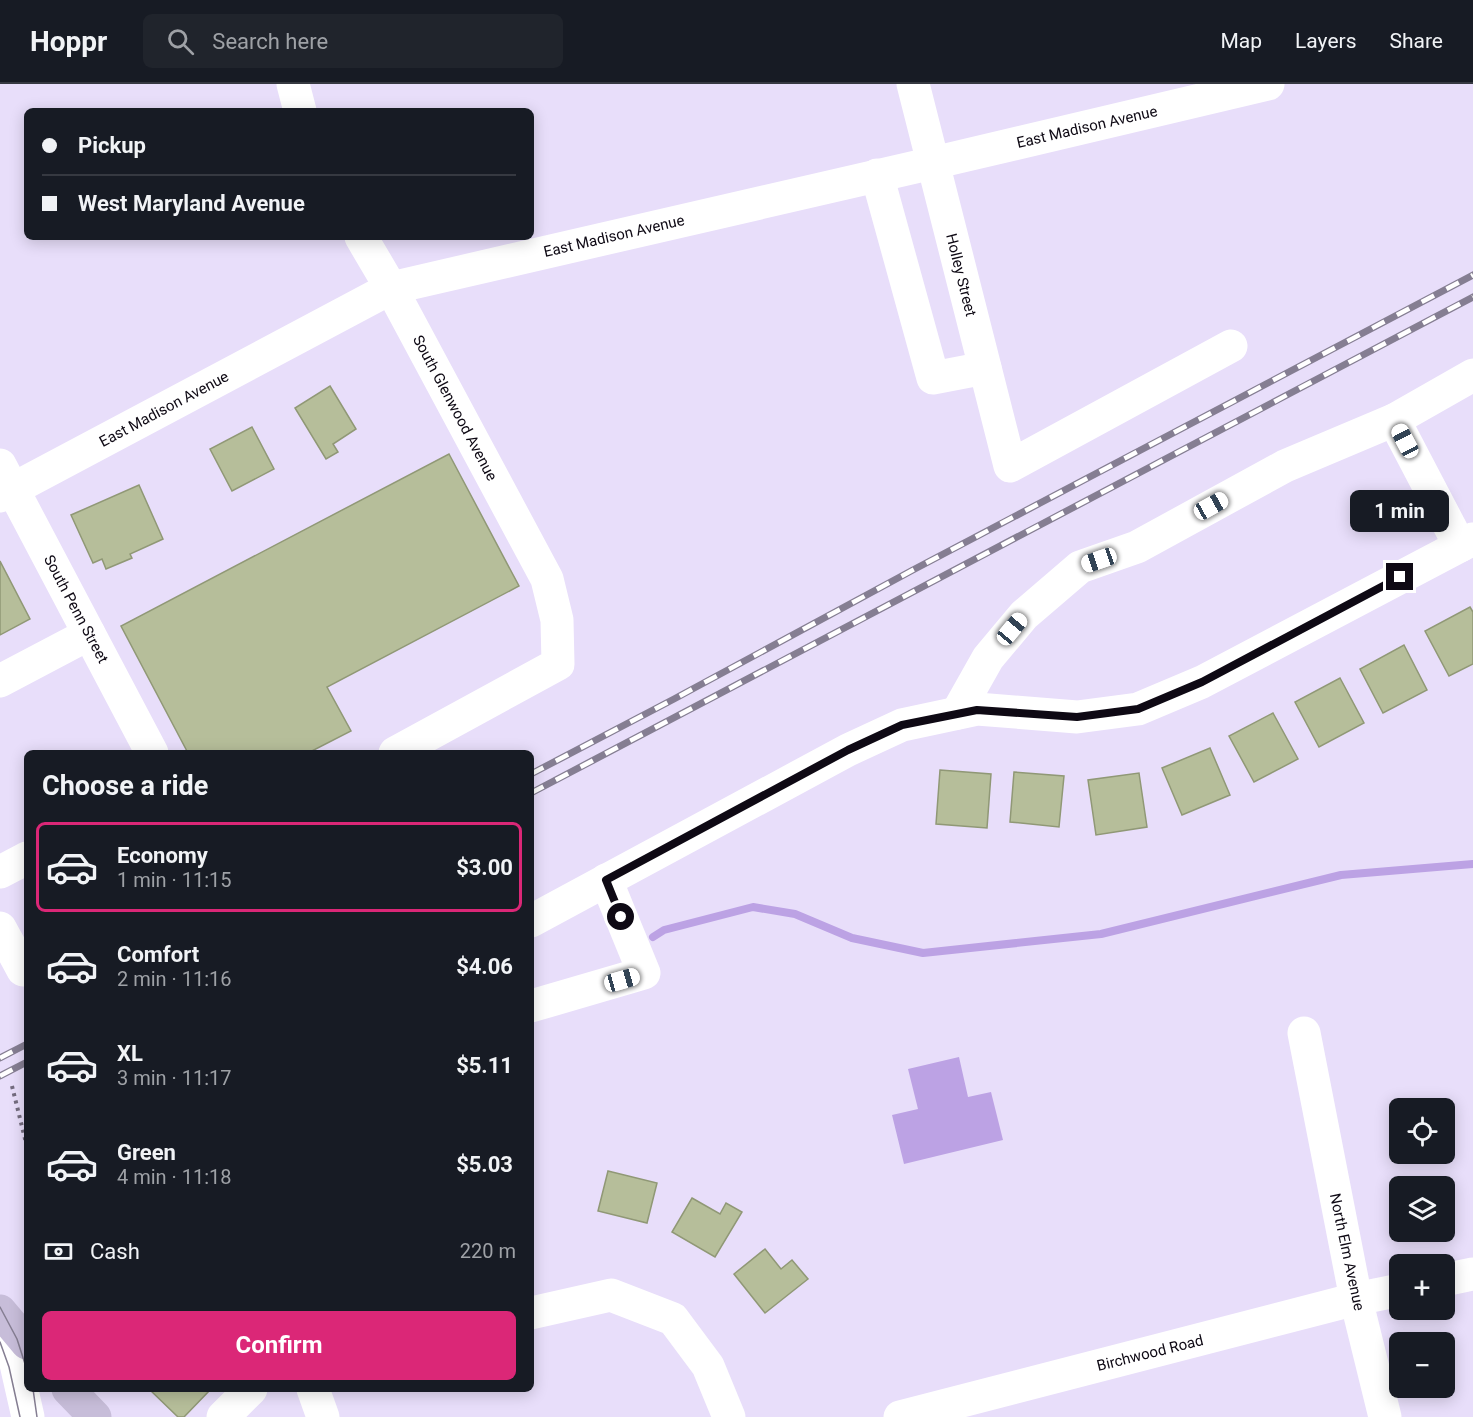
<!DOCTYPE html>
<meta charset="utf-8">
<style>
body{margin:0;font-family:Roboto,sans-serif;background:#20242c;color:#f1f3f6;height:100vh;display:flex;flex-direction:column;font-size:22px;white-space:nowrap}
*{box-sizing:border-box;margin:0}
p{font-size:20px;color:#9ea1a6}
.icon{flex:none;width:33px;height:33px;fill:none;stroke:currentColor;stroke-width:2;stroke-linecap:round;stroke-linejoin:round}
.map{position:relative;flex:1;overflow:hidden}
.panel{position:absolute;left:24px;top:666px;width:510px;height:642px;display:flex;flex-direction:column;background:#171b24;border-radius:9px;box-shadow:0 3px 15px #0003}
.panel>*{flex:none}
.top-card{position:absolute;left:24px;top:24px;width:510px;height:132px;border-radius:9px;box-shadow:0 3px 15px #0003;display:grid;align-content:center;height:132px;padding:0 18px;background:#171b24}
.buttons{position:absolute;left:1389px;top:1014px;display:grid;gap:12px}
.buttons a{display:grid;place-items:center;width:66px;height:66px;border-radius:9px;background:#171b24;box-shadow:0 3px 15px #0003;font-size:30px}
.end{position:absolute;width:27px;height:27px;margin:-14px;border:8px solid #0e0914;background:#fff;box-shadow:0 0 0 3px #fff}
.from{border-radius:50%}
.bubble{position:absolute;height:42px;border-radius:9px;background:#171b24;box-shadow:0 3px 15px #0003;font-size:20px;font-weight:700;line-height:42px;text-align:center}
.car{position:absolute;width:18px;height:36px;margin:-18px -9px;border-radius:8px;box-shadow:0 0 4px 2px #0007;background:linear-gradient(#fff 24%,#345 0 40%,#fff 0 76%,#345 0 86%,#fff 0)}
.top-card b{display:flex;align-items:center;gap:21px;height:57px;font-size:22px}
.top-card b+b{border-top:2px solid #363941}
.top-card i{width:15px;height:15px;background:#f1f3f6}
ul{padding:0;list-style:none}
li{display:flex;align-items:center;gap:18px;height:90px;margin:0 12px 9px;padding:0 6px;border:3px solid transparent;border-radius:9px}
li div{flex:1}
li b{display:block;font-size:22px}
li em{font-style:normal;font-weight:700}
li.active{border-color:#db2777}
li>.icon{width:54px;height:54px;stroke-width:1.5}
h2{padding:0 18px;font-size:27px;line-height:72px}
.pay{display:flex;align-items:center;gap:15px;height:66px;padding:0 18px;font-size:22px}
.pay p{margin-inline-start:auto}
.button{display:flex;gap:12px;margin-top:auto;padding:12px 18px}
.button a{flex:1;height:69px;border-radius:9px;background:#db2777;color:#fff;font-size:24px;font-weight:700;line-height:69px;text-align:center}
header{display:flex;align-items:center;gap:36px;box-sizing:border-box;height:84px;padding:0 30px;background:#171b24;border-bottom:2px solid #363941}
header strong{font-size:28px}
nav{display:flex;gap:33px;margin-inline-start:auto;font-size:21px}
.search{width:420px;height:54px;background:#20242c;display:flex;align-items:center;gap:15px;box-sizing:border-box;padding:0 21px;border-radius:9px;color:#9ea1a6;font-size:22px}
.map>svg:first-child{display:block}
.water{fill:#bca2e4}
.lines{fill:none;stroke-linecap:round;stroke-linejoin:round}
.stream{stroke:#bca2e4;stroke-width:8}
.building{fill:#b6be9a;stroke:#909876;stroke-width:1.5}
.path{stroke:#746c7f;stroke-width:4;stroke-dasharray:3 4.5;stroke-linecap:butt}
.minor{stroke:#fff;stroke-width:33}
.major{stroke:#c7bdd9;stroke-width:33}
.tram{stroke:#857e92;stroke-width:1.5}
.rail-casing{stroke:#857e92;stroke-width:7}
.rail{stroke:#fff;stroke-width:4.5;stroke-dasharray:14;stroke-linecap:butt}
.route{stroke:#0e0914;stroke-width:8}
.labels{text-anchor:middle;stroke-width:5;stroke-linejoin:round;paint-order:stroke}
.street-label{font-size:15px;fill:#0e0914;stroke:#fff}
</style>
<header>
<strong>Hoppr</strong>
<div class="search"><svg class="icon" aria-label="search" viewBox="0 0 24 24"><circle cx="10" cy="10" r="6"/><path d="M15 15l6 6"/></svg>Search here</div>
<nav><a>Map</a><a>Layers</a><a>Share</a></nav>
</header>
<div class="map">
<svg width="1473" height="1333" viewBox="0 0 1473 1333">
<rect width="100%" height="100%" fill="#e8defa"/>
<path class="water" d="M959 973 968 1013 991 1008 1003 1056 904 1080 892 1031 918 1025 908 985Z"/>
<g class="lines">
<path class="stream" d="M653 853 664 846 753 823 795 830 852 854 923 869 1101 850 1341 791 1473 780"/>
</g>
<g class="building">
<path d="M330 302 356 345 333 360 338 368 326 375 295 324Z"/>
<path d="M252 343 274 385 232 407 210 365Z"/>
<path d="M449 370 519 502 327 603 351 647 308 669H188L121 542Z"/>
<path d="M139 401 163 455 130 470 132 474 106 485 102 475 93 479 71 431Z"/>
<path d="M0 477 30 535 0 551Z"/>
<path d="M1470 523 1473 528V580L1449 592 1425 547Z"/>
<path d="M1404 561 1427 606 1383 629 1360 585Z"/>
<path d="M1340 594 1364 639 1319 663 1295 618Z"/>
<path d="M1273 629 1298 675 1254 698 1229 652Z"/>
<path d="M1210 664 1230 711 1182 731 1162 684Z"/>
<path d="M940 686 991 690 987 744 936 740Z"/>
<path d="M1014 688 1064 692 1059 743 1010 738Z"/>
<path d="M1139 689 1147 743 1096 751 1088 696Z"/>
<path d="M608 1087 657 1099 647 1139 598 1127Z"/>
<path d="M692 1114 720 1130 726 1119 742 1128 715 1173 672 1148Z"/>
<path d="M765 1165 781 1185 792 1176 808 1195 765 1229 734 1190Z"/>
<path d="M149 1305H211L184 1333H178Z"/>
</g>
<g class="lines">
<path class="path" d="M12 1002 27 1063"/>
<g class="minor">
<path d="M293 0 300 27"/>
<path d="M913 0 1010 382 1231 262"/>
<path d="M877 91 933 294 985 284"/>
<path d="M361 153 391 204 547 495 557 536 558 580 395 669"/>
<path d="M0 381 152 669"/>
<path d="M0 412 391 204 933 79 1268 0"/>
<path d="M1460 462 1394 336 1473 291"/>
<path d="M0 597 89 550"/>
<path d="M957 629 988 574 1024 531 1080 483 1137 463 1285 382 1394 336"/>
<path d="M0 788 27 774"/>
<path d="M531 837 848 666 902 641 977 625 1077 633 1138 625 1202 598 1473 455"/>
<path d="M0 844 23 886"/>
<path d="M531 922 644 889 606 796"/>
<path d="M1304 949 1356 1215 1385 1333"/>
<path d="M1444 1196 1473 1190"/>
<path d="M531 1229 611 1211 673 1235 708 1282 729 1333"/>
<path d="M0 1237 16 1280 28 1333"/>
<path d="M313 1305 323 1333"/>
<path d="M223 1333 251 1305"/>
<path d="M900 1333 1356 1215 1400 1206"/>
</g>
<g class="major">
<path d="M0 1227 27 1259"/>
<path d="M68 1305 95 1333"/>
</g>
<g class="tram">
<path d="M0 1223 17 1255 27 1286"/>
<path d="M0 1258 9 1283 20 1333"/>
<path d="M33 1305 37 1333"/>
</g>
<defs>
<g id="rail">
<path d="M531 690 674 615 911 487 1473 191"/>
<path d="M531 709 1473 213"/>
<path d="M0 974 27 960"/>
<path d="M0 992 27 978"/>
</g>
</defs>
<use href="#rail" class="rail-casing"/>
<use href="#rail" class="rail"/>
</g>
<g class="lines">
<path class="route" d="M621 833 606 796 848 666 902 641 977 626 1077 633 1138 625 1202 598 1400 493"/>
</g>
<g class="labels">
<g class="street-label">
<text transform="translate(1087 43) rotate(-13)" y="5">East Madison Avenue</text>
<text transform="translate(614 152) rotate(-13)" y="5">East Madison Avenue</text>
<text transform="translate(961 191) rotate(76)" y="5">Holley Street</text>
<text transform="translate(455 324) rotate(62)" y="5">South Glenwood Avenue</text>
<text transform="translate(164 325) rotate(-28)" y="5">East Madison Avenue</text>
<text transform="translate(76 525) rotate(62)" y="5">South Penn Street</text>
<text transform="translate(1347 1168) rotate(78)" y="5">North Elm Avenue</text>
<text transform="translate(1150 1269) rotate(-14)" y="5">Birchwood Road</text>
</g>
</g>
</svg>
<div class="buttons">
<a><svg class="icon" aria-label="locate" viewBox="0 0 24 24"><circle cx="12" cy="12" r="6"/><path d="M12 2v4M12 18v4M2 12h4M18 12h4"/></svg></a>
<a><svg class="icon" aria-label="layers" viewBox="0 0 24 24"><path d="M12 4l9 5-9 5-9-5zM3 14l9 5 9-5"/></svg></a>
<a>+</a>
<a>−</a>
</div>
<i class="end from" style="left:621px;top:833px"></i>
<i class="end" style="left:1400px;top:493px"></i>
<div class="bubble" style="left:1350px;top:406px;width:99px">1 min</div>
<i class="car" style="left:1405px;top:357px;rotate:332deg"></i>
<i class="car" style="left:1211px;top:422px;rotate:61deg"></i>
<i class="car" style="left:1099px;top:476px;rotate:251deg"></i>
<i class="car" style="left:1012px;top:545px;rotate:40deg"></i>
<i class="car" style="left:622px;top:896px;rotate:74deg"></i>
<div class="top-card">
<b><i class="from"></i>Pickup</b>
<b><i></i>West Maryland Avenue</b>
</div>
<section class="panel">
<h2>Choose a ride</h2>
<ul>
<li class="active"><svg class="icon" aria-label="car" viewBox="0 0 24 24"><path d="M5 17H2v-5l4-1 3-4h7l3 4 3 1v5h-3M9 17h6M6 11h13"/><circle cx="7" cy="17" r="2"/><circle cx="17" cy="17" r="2"/></svg><div><b>Economy</b><p>1 min · 11:15</p></div><em>$3.00</em></li>
<li><svg class="icon" aria-label="car" viewBox="0 0 24 24"><path d="M5 17H2v-5l4-1 3-4h7l3 4 3 1v5h-3M9 17h6M6 11h13"/><circle cx="7" cy="17" r="2"/><circle cx="17" cy="17" r="2"/></svg><div><b>Comfort</b><p>2 min · 11:16</p></div><em>$4.06</em></li>
<li><svg class="icon" aria-label="car" viewBox="0 0 24 24"><path d="M5 17H2v-5l4-1 3-4h7l3 4 3 1v5h-3M9 17h6M6 11h13"/><circle cx="7" cy="17" r="2"/><circle cx="17" cy="17" r="2"/></svg><div><b>XL</b><p>3 min · 11:17</p></div><em>$5.11</em></li>
<li><svg class="icon" aria-label="car" viewBox="0 0 24 24"><path d="M5 17H2v-5l4-1 3-4h7l3 4 3 1v5h-3M9 17h6M6 11h13"/><circle cx="7" cy="17" r="2"/><circle cx="17" cy="17" r="2"/></svg><div><b>Green</b><p>4 min · 11:18</p></div><em>$5.03</em></li>
</ul>
<div class="pay"><svg class="icon" aria-label="cash" viewBox="0 0 24 24"><path d="M3 7h18v10H3z"/><circle cx="12" cy="12" r="2"/></svg>Cash<p>220 m</p></div>
<div class="button"><a>Confirm</a></div>
</section>
</div>
